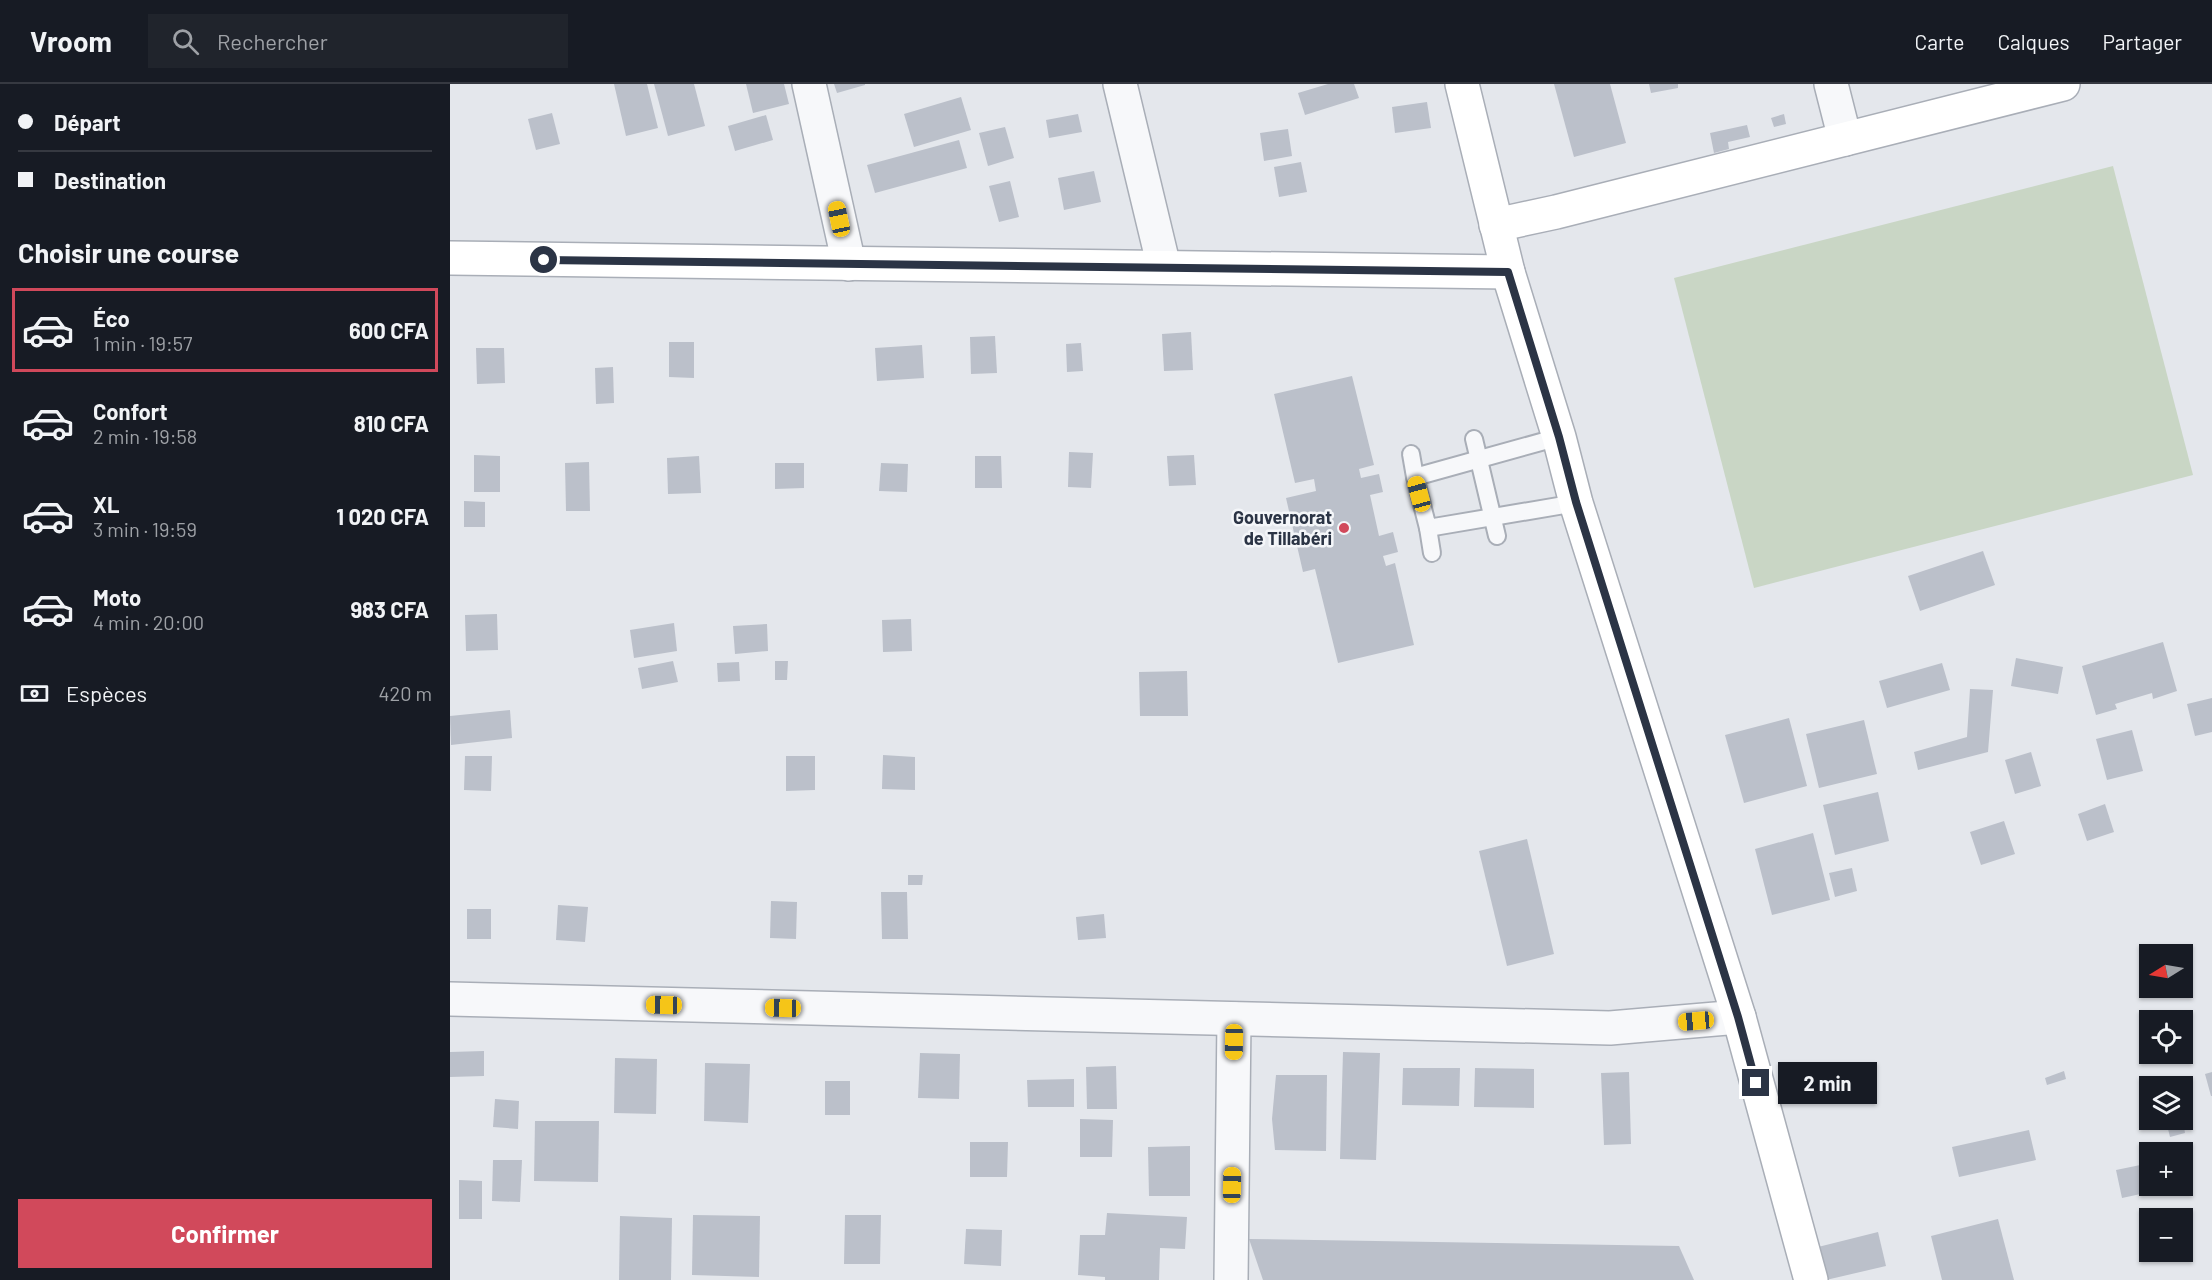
<!DOCTYPE html>
<html lang="fr">
<meta charset="utf-8">
<style>
body{margin:0;font-family:Barlow,sans-serif;background:#20242c;color:#f1f3f6;height:100vh;display:flex;flex-direction:column;font-size:22px;white-space:nowrap}
*{box-sizing:border-box;margin:0}
p{font-size:20px;color:#9ea1a6}
.icon{flex:none;width:33px;height:33px;fill:none;stroke:currentColor;stroke-width:2;stroke-linecap:round;stroke-linejoin:round}
.map{position:relative;flex:1;overflow:hidden}
.sheet{display:flex;flex-direction:column;background:#171b24;width:450px}
.sheet>*{flex:none}
.hud{display:grid;align-content:center;height:132px;padding:0 18px;background:#171b24}
.needle{width:39px;rotate:259deg}
.buttons{position:absolute;left:1689px;top:860px;display:grid;gap:12px}
.buttons a{display:grid;place-items:center;width:54px;height:54px;border-radius:0px;background:#171b24;box-shadow:0 2px 4px #0004;font-size:30px}
.end{position:absolute;width:27px;height:27px;margin:-14px;border:8px solid #2b3445;background:#fff;box-shadow:0 0 0 3px #fff}
.from{border-radius:50%}
.bubble{position:absolute;height:42px;border-radius:0px;background:#171b24;box-shadow:0 2px 4px #0004;font-size:20px;font-weight:700;line-height:42px;text-align:center}
.car{position:absolute;width:18px;height:36px;margin:-18px -9px;border-radius:8px;box-shadow:0 0 4px 2px #0007;background:linear-gradient(#f5c518 24%,#345 0 40%,#f5c518 0 76%,#345 0 86%,#f5c518 0)}
.hud b{display:flex;align-items:center;gap:21px;height:57px;font-size:22px}
.hud b+b{border-top:2px solid #363941}
.hud i{width:15px;height:15px;background:#f1f3f6}
ul{padding:0;list-style:none}
li{display:flex;align-items:center;gap:18px;height:84px;margin:0 12px 9px;padding:0 6px;border:3px solid transparent;border-radius:0px}
li div{flex:1}
li b{display:block;font-size:22px}
li em{font-style:normal;font-weight:700}
li.on{border-color:#d1495b}
li>.icon{width:54px;height:54px;stroke-width:1.5}
h2{padding:0 18px;font-size:27px;line-height:72px}
.pay{display:flex;align-items:center;gap:15px;height:66px;padding:0 18px;font-size:22px}
.pay p{margin-inline-start:auto}
.button{display:flex;gap:12px;margin-top:auto;padding:12px 18px}
.button a{flex:1;height:69px;border-radius:0px;background:#d1495b;color:#fff;font-size:24px;font-weight:700;line-height:69px;text-align:center}
header{display:flex;align-items:center;gap:36px;box-sizing:border-box;height:84px;padding:0 30px;background:#171b24;border-bottom:2px solid #363941}
header strong{font-size:28px}
nav{display:flex;gap:33px;margin-inline-start:auto;font-size:21px}
.search{width:420px;height:54px;background:#20242c;display:flex;align-items:center;gap:15px;box-sizing:border-box;padding:0 21px;border-radius:0px;color:#9ea1a6;font-size:22px}
main{display:flex;flex:1;min-height:0}
.map>svg:first-child{display:block}
.green{fill:#c9d6c5}
.building{fill:#bbc0ca}
.lines{fill:none;stroke-linecap:round;stroke-linejoin:round}
.lane-casing{stroke:#a9aeb7;stroke-width:20}
.street-casing{stroke:#a9aeb7;stroke-width:36}
.secondary-casing{stroke:#a9aeb7;stroke-width:36}
.lane{stroke:#f7f8fa;stroke-width:16}
.street{stroke:#f7f8fa;stroke-width:33}
.secondary{stroke:#fff;stroke-width:33}
.route{stroke:#2b3445;stroke-width:8}
.poi-dot{fill:#d1495b;stroke:#f4f6f9;stroke-width:2}
.labels{text-anchor:middle;stroke-width:5;stroke-linejoin:round;paint-order:stroke}
.poi-label{font-size:18px;font-weight:bold;fill:#2b3445;stroke:#f4f6f9;text-anchor:end}
</style>
<header>
<strong>Vroom</strong>
<div class="search"><svg class="icon" aria-label="search" viewBox="0 0 24 24"><circle cx="10" cy="10" r="6"/><path d="M15 15l6 6"/></svg>Rechercher</div>
<nav><a>Carte</a><a>Calques</a><a>Partager</a></nav>
</header>
<main>
<section class="sheet">
<div class="hud">
<b><i class="from"></i>Départ</b>
<b><i></i>Destination</b>
</div>
<h2>Choisir une course</h2>
<ul>
<li class="on"><svg class="icon" aria-label="car" viewBox="0 0 24 24"><path d="M5 17H2v-5l4-1 3-4h7l3 4 3 1v5h-3M9 17h6M6 11h13"/><circle cx="7" cy="17" r="2"/><circle cx="17" cy="17" r="2"/></svg><div><b>Éco</b><p>1 min · 19:57</p></div><em>600 CFA</em></li>
<li><svg class="icon" aria-label="car" viewBox="0 0 24 24"><path d="M5 17H2v-5l4-1 3-4h7l3 4 3 1v5h-3M9 17h6M6 11h13"/><circle cx="7" cy="17" r="2"/><circle cx="17" cy="17" r="2"/></svg><div><b>Confort</b><p>2 min · 19:58</p></div><em>810 CFA</em></li>
<li><svg class="icon" aria-label="car" viewBox="0 0 24 24"><path d="M5 17H2v-5l4-1 3-4h7l3 4 3 1v5h-3M9 17h6M6 11h13"/><circle cx="7" cy="17" r="2"/><circle cx="17" cy="17" r="2"/></svg><div><b>XL</b><p>3 min · 19:59</p></div><em>1 020 CFA</em></li>
<li><svg class="icon" aria-label="car" viewBox="0 0 24 24"><path d="M5 17H2v-5l4-1 3-4h7l3 4 3 1v5h-3M9 17h6M6 11h13"/><circle cx="7" cy="17" r="2"/><circle cx="17" cy="17" r="2"/></svg><div><b>Moto</b><p>4 min · 20:00</p></div><em>983 CFA</em></li>
</ul>
<div class="pay"><svg class="icon" aria-label="cash" viewBox="0 0 24 24"><path d="M3 7h18v10H3z"/><circle cx="12" cy="12" r="2"/></svg>Espèces<p>420 m</p></div>
<div class="button"><a>Confirmer</a></div>
</section>
<div class="map">
<svg width="1762" height="1196" viewBox="0 0 1762 1196">
<rect width="100%" height="100%" fill="#e4e7ec"/>
<path class="green" d="M1663 82 1743 391 1304 504 1224 194Z"/>
<g class="building">
<path d="M164 0H197L208 44 176 52Z"/>
<path d="M204 0H244L255 42 218 52Z"/>
<path d="M296 0H334L339 20 303 29Z"/>
<path d="M384 0H415V1L387 9Z"/>
<path d="M878 0H904L909 14 855 31 848 9Z"/>
<path d="M1104 0H1160L1176 59 1124 73Z"/>
<path d="M1199 0H1228V4L1201 9Z"/>
<path d="M511 13 521 46 464 63 454 30Z"/>
<path d="M977 18 981 44 945 49 942 23Z"/>
<path d="M102 29 110 60 86 66 78 35Z"/>
<path d="M628 30 632 48 599 54 596 36Z"/>
<path d="M1334 30 1336 40 1324 43 1321 34Z"/>
<path d="M316 31 323 56 285 67 278 42Z"/>
<path d="M1297 41 1300 53 1278 58 1279 65 1264 69 1260 49Z"/>
<path d="M555 43 564 74 538 82 529 49Z"/>
<path d="M838 45 842 72 814 77 810 49Z"/>
<path d="M509 56 517 84 425 109 417 81Z"/>
<path d="M851 78 857 108 829 113 824 83Z"/>
<path d="M644 87 651 118 614 126 608 94Z"/>
<path d="M560 97 569 133 549 138 539 102Z"/>
<path d="M741 248 743 286 714 287 712 250Z"/>
<path d="M545 252 547 289 521 290 520 253Z"/>
<path d="M219 258H244V294L219 293Z"/>
<path d="M631 259 633 287 617 288 616 260Z"/>
<path d="M472 261 474 294 427 297 425 264Z"/>
<path d="M26 264H54L55 299 27 300Z"/>
<path d="M163 283 164 319 146 320 145 284Z"/>
<path d="M902 292 924 381 909 385 911 394 929 390 933 408 920 411 929 452 943 448 948 468 933 472 936 482 945 479 964 561 888 579 865 485 853 488 836 414 866 407 864 395 845 399 824 310Z"/>
<path d="M619 368 643 369 641 404 618 403Z"/>
<path d="M24 371 50 372V408H24Z"/>
<path d="M744 371 746 401 719 402 717 372Z"/>
<path d="M249 372 251 409 218 410 217 374Z"/>
<path d="M525 372H551L552 404H525Z"/>
<path d="M139 378 140 427H116L115 379Z"/>
<path d="M325 379H354V404L325 405Z"/>
<path d="M431 379 458 380 457 408 429 407Z"/>
<path d="M14 417 35 418V443H14Z"/>
<path d="M1533 467 1545 501 1470 527 1458 492Z"/>
<path d="M47 530 48 566 16 567 15 531Z"/>
<path d="M461 535 462 567 433 568 432 536Z"/>
<path d="M224 539 227 567 184 574 180 546Z"/>
<path d="M317 540 318 567 285 570 283 542Z"/>
<path d="M1713 558 1727 607 1703 615 1702 609 1665 620 1667 625 1646 631 1632 582Z"/>
<path d="M1566 574 1613 583 1608 610 1561 602Z"/>
<path d="M223 577 228 598 192 605 188 584Z"/>
<path d="M325 577H338L337 596H325Z"/>
<path d="M289 578 290 597 268 598 267 579Z"/>
<path d="M1492 579 1500 606 1437 624 1429 597Z"/>
<path d="M737 587 738 632H690L689 588Z"/>
<path d="M1520 605 1543 606 1538 668 1468 686 1464 668 1517 653Z"/>
<path d="M1762 614V648L1745 652 1737 620Z"/>
<path d="M60 626 62 654 1 661 0 632Z"/>
<path d="M1339 634 1357 702 1294 719 1275 651Z"/>
<path d="M1414 636 1427 690 1369 704 1356 650Z"/>
<path d="M1682 646 1693 687 1657 696 1646 655Z"/>
<path d="M1581 668 1591 702 1565 710 1555 676Z"/>
<path d="M433 671 465 673V706L432 705Z"/>
<path d="M15 672H42L41 707 14 706Z"/>
<path d="M336 672H365V706L336 707Z"/>
<path d="M1428 708 1439 757 1385 771 1373 721Z"/>
<path d="M1655 720 1664 748 1637 757 1628 730Z"/>
<path d="M1554 737 1565 770 1531 781 1520 748Z"/>
<path d="M1363 749 1380 816 1322 831 1305 765Z"/>
<path d="M1077 755 1104 870 1057 882 1029 767Z"/>
<path d="M1402 784 1407 807 1385 813 1379 789Z"/>
<path d="M458 791H473L472 801H458Z"/>
<path d="M431 808H457L458 855H432Z"/>
<path d="M321 817 347 818 346 855 320 854Z"/>
<path d="M108 821 138 823 135 858 106 856Z"/>
<rect x="17" y="825" width="24" height="30"/>
<path d="M654 830 656 854 628 856 626 833Z"/>
<path d="M34 967V992L0 993V968Z"/>
<path d="M893 968 930 969 926 1076 890 1075Z"/>
<path d="M470 969 510 970 509 1015 468 1014Z"/>
<path d="M165 974 207 975 206 1030 164 1029Z"/>
<path d="M255 979 300 980 298 1039 254 1037Z"/>
<path d="M666 982 667 1025H637L636 983Z"/>
<path d="M953 984H1010L1009 1022 952 1021Z"/>
<path d="M1025 984 1084 985V1024L1024 1023Z"/>
<path d="M1614 987 1616 995 1597 1001 1595 994Z"/>
<path d="M1179 988 1181 1060 1154 1061 1151 989Z"/>
<path d="M1762 988V1012H1761L1755 990Z"/>
<path d="M826 991H877L876 1067 825 1066 822 1035Z"/>
<path d="M624 995V1023H578L577 996Z"/>
<rect x="375" y="997" width="25" height="34"/>
<path d="M45 1015 69 1017 68 1045 43 1043Z"/>
<path d="M630 1035 663 1036 662 1073H630Z"/>
<path d="M85 1037H149L148 1098 84 1097Z"/>
<path d="M1733 1037 1735 1049 1720 1053 1717 1041Z"/>
<path d="M1579 1046 1586 1076 1509 1093 1502 1063Z"/>
<path d="M520 1058H558L557 1093H520Z"/>
<path d="M740 1062V1112H699L698 1063Z"/>
<path d="M1735 1071 1741 1099 1732 1101V1072Z"/>
<path d="M43 1076H72L70 1118 42 1117Z"/>
<path d="M1700 1079V1101L1728 1102 1672 1114 1666 1086Z"/>
<path d="M9 1096 32 1097V1135H9Z"/>
<path d="M657 1129 737 1133 735 1165 710 1164 709 1196H655V1193L628 1191 630 1151H655Z"/>
<path d="M243 1131 310 1132 309 1193 242 1191Z"/>
<path d="M395 1131H431L430 1180H394Z"/>
<path d="M170 1132 222 1134 221 1196H169Z"/>
<path d="M1548 1135 1564 1196H1492L1481 1152Z"/>
<path d="M516 1145 552 1146 551 1182 514 1180Z"/>
<path d="M1428 1148 1436 1182 1376 1196 1364 1164Z"/>
<path d="M799 1155 1229 1162 1244 1196H813Z"/>
</g>
<g class="lines">
<defs>
<g id="lane">
<path d="M1109 353 965 393 978 444 1126 419"/>
<path d="M1024 355 1047 452"/>
<path d="M961 370 965 393"/>
<path d="M978 444 982 469"/>
</g>
<g id="street">
<path d="M359 0 399 180"/>
<path d="M670 0 714 183"/>
<path d="M1381 0 1395 55"/>
<path d="M0 915 1160 944 1289 933"/>
<path d="M781 1196 784 935"/>
</g>
<g id="secondary">
<path d="M1012 0 1058 188 1109 353 1126 419 1289 933 1361 1196"/>
<path d="M1046 141 1106 128 1613 0"/>
<path d="M0 174 1058 188"/>
</g>
</defs>
<use href="#lane" class="lane-casing"/>
<use href="#street" class="street-casing"/>
<use href="#secondary" class="secondary-casing"/>
<use href="#lane" class="lane"/>
<use href="#street" class="street"/>
<use href="#secondary" class="secondary"/>
</g>
<g class="lines">
<path class="route" d="M94 176 1058 188 1109 353 1126 418 1288 933 1306 999"/>
</g>
<circle class="poi-dot" cx="894" cy="444" r="6"/>
<g class="labels">
<g class="poi-label">
<text x="882" y="440">Gouvernorat<tspan x="882" dy="21">de Tillabéri</tspan></text>
</g>
</g>
</svg>
<div class="buttons">
<a><svg class="needle" viewBox="-14 -14 28 28"><path d="M0-13l5 13h-10z" fill="#e53935"/><path d="M0 13l5-13h-10z" fill="#9ea1a6"/></svg></a>
<a><svg class="icon" aria-label="locate" viewBox="0 0 24 24"><circle cx="12" cy="12" r="6"/><path d="M12 2v4M12 18v4M2 12h4M18 12h4"/></svg></a>
<a><svg class="icon" aria-label="layers" viewBox="0 0 24 24"><path d="M12 4l9 5-9 5-9-5zM3 14l9 5 9-5"/></svg></a>
<a>+</a>
<a>−</a>
</div>
<i class="end from" style="left:94px;top:176px"></i>
<i class="end" style="left:1306px;top:999px"></i>
<div class="bubble" style="left:1328px;top:978px;width:99px">2 min</div>
<i class="car" style="left:389px;top:135px;rotate:348deg"></i>
<i class="car" style="left:969px;top:410px;rotate:345deg"></i>
<i class="car" style="left:214px;top:921px;rotate:271deg"></i>
<i class="car" style="left:333px;top:924px;rotate:271deg"></i>
<i class="car" style="left:1246px;top:937px;rotate:265deg"></i>
<i class="car" style="left:784px;top:958px;rotate:181deg"></i>
<i class="car" style="left:782px;top:1101px;rotate:1deg"></i>
</div>
</main>
